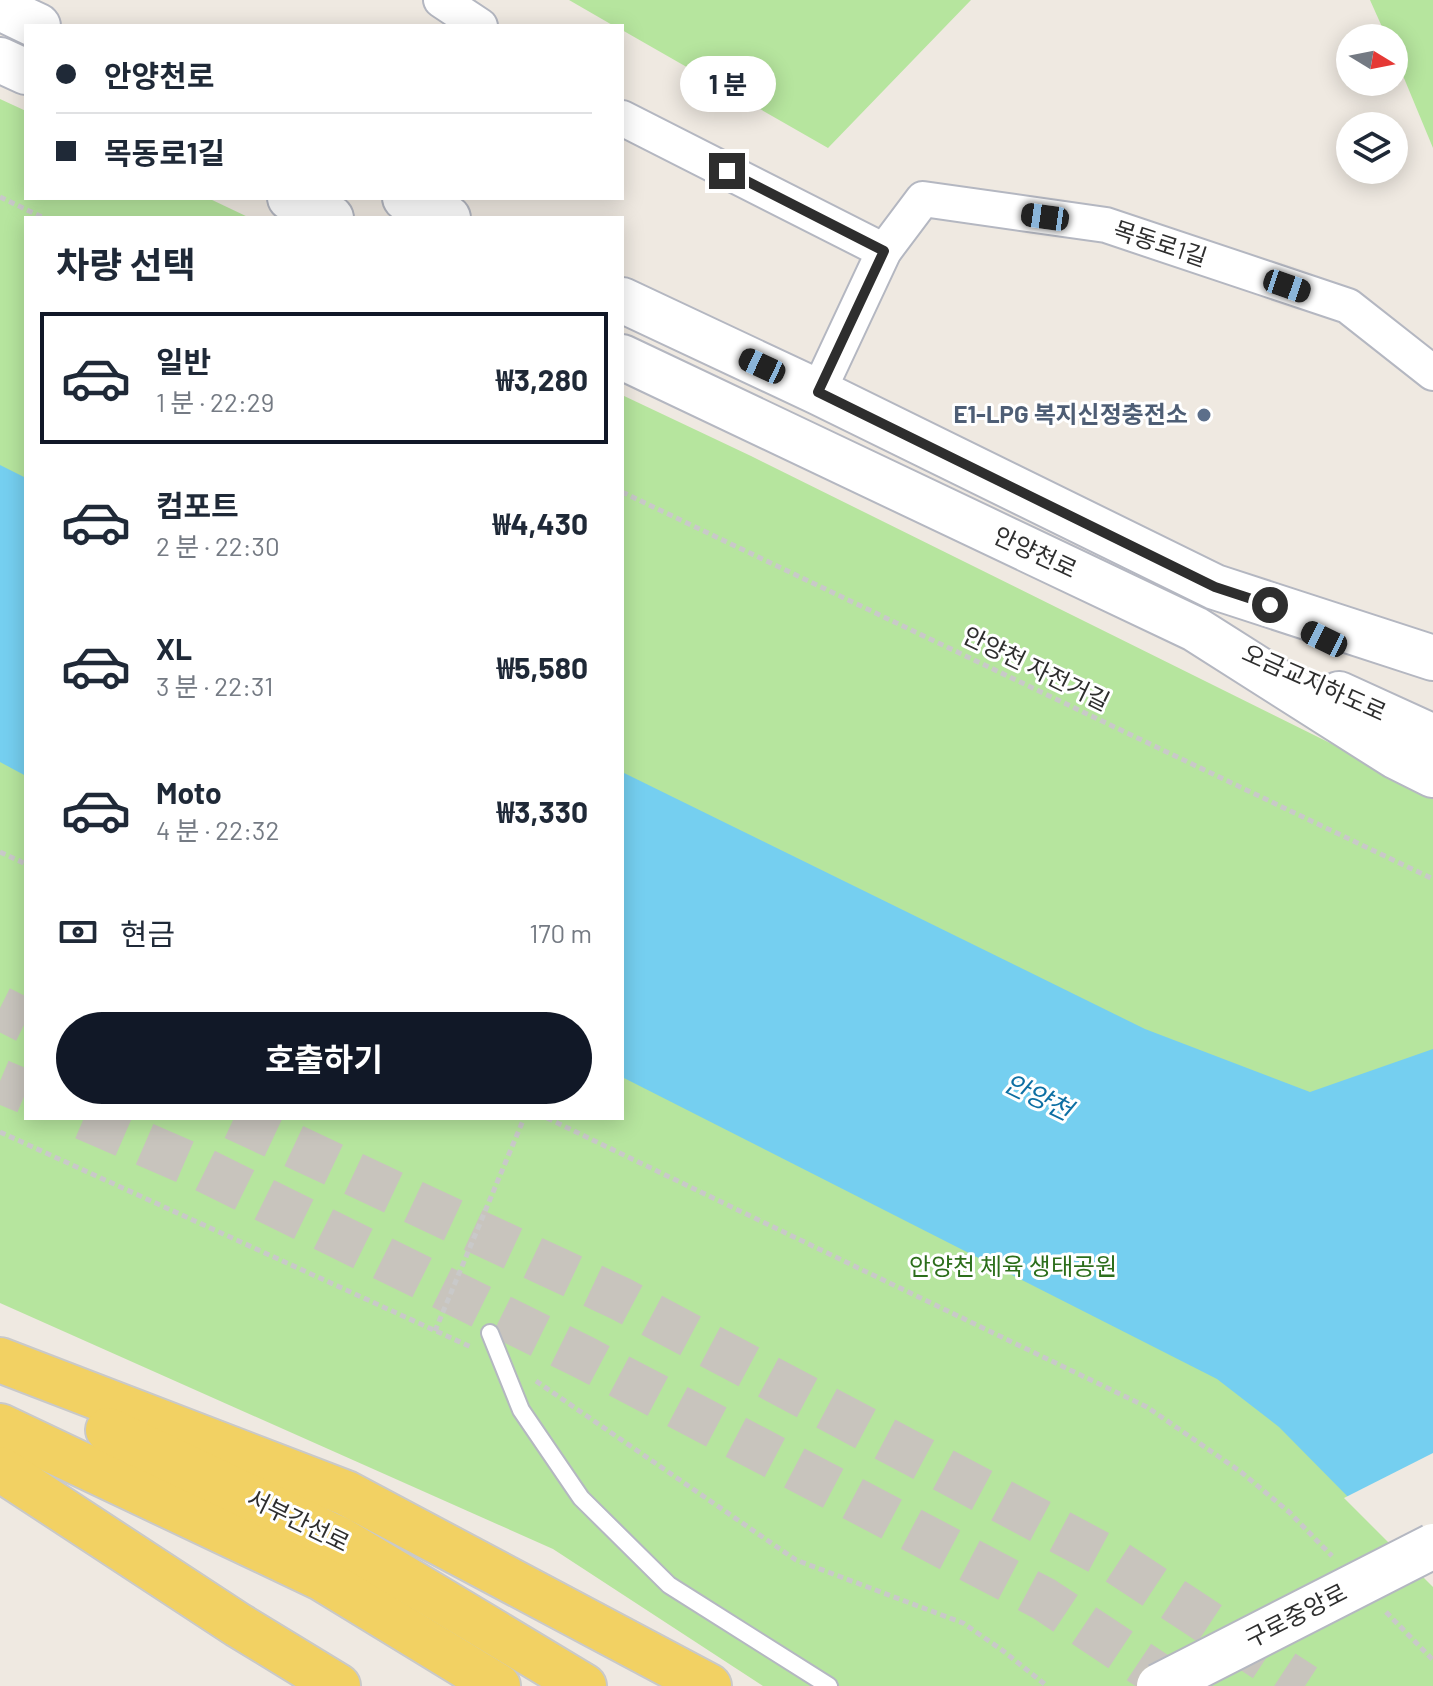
<!DOCTYPE html>
<html lang="ko">
<meta charset="utf-8">
<style>
body{margin:0;font-family:Barlow,"Noto Sans KR",sans-serif;background:#f2f2f3;color:#1f2937;height:100vh;display:flex;flex-direction:column;font-size:30px;white-space:nowrap}
*{box-sizing:border-box;margin:0}
p{font-size:26px;color:#747a83}
.icon{flex:none;width:44px;height:44px;fill:none;stroke:currentColor;stroke-width:2;stroke-linecap:round;stroke-linejoin:round}
.map{position:relative;flex:1;overflow:hidden}
.sheet{position:absolute;left:24px;top:216px;width:600px;height:904px;display:flex;flex-direction:column;background:#fff;border-radius:0px;box-shadow:0 4px 20px #0003}
.sheet>*{flex:none}
.guide{position:absolute;left:24px;top:24px;width:600px;height:176px;border-radius:0px;box-shadow:0 4px 20px #0003;display:grid;align-content:center;height:176px;padding:0 32px;background:#fff}
.needle{width:52px;rotate:100deg}
.fabs{position:absolute;left:1336px;top:24px;display:grid;gap:16px}
.fabs a{display:grid;place-items:center;width:72px;height:72px;border-radius:50%;background:#fff;box-shadow:0 4px 20px #0003;font-size:40px}
.end{position:absolute;width:36px;height:36px;margin:-18px;border:10px solid #2e2e2e;background:#fff;box-shadow:0 0 0 4px #fff}
.from{border-radius:50%}
.bubble{position:absolute;height:56px;border-radius:28px;background:#fff;box-shadow:0 4px 20px #0003;font-size:26px;font-weight:700;line-height:56px;text-align:center}
.car{position:absolute;width:24px;height:48px;margin:-24px -12px;border-radius:10px;box-shadow:0 0 6px 2px #0007;background:linear-gradient(#222 24%,#8ab4d8 0 40%,#222 0 76%,#8ab4d8 0 86%,#222 0)}
.guide b{display:flex;align-items:center;gap:28px;height:76px;font-size:30px}
.guide b+b{border-top:2px solid #e0e1e3}
.guide i{width:20px;height:20px;background:#1f2937}
ul{padding:0;list-style:none}
li{display:flex;align-items:center;gap:24px;height:132px;margin:0 16px 12px;padding:0 16px;border:4px solid transparent;border-radius:0px}
li div{flex:1}
li b{display:block;font-size:30px}
li em{font-style:normal;font-weight:700}
li.selected{border-color:#111827}
li>.icon{width:72px;height:72px;stroke-width:1.5}
h2{padding:0 32px;font-size:36px;line-height:96px}
.pay{display:flex;align-items:center;gap:20px;height:88px;padding:0 32px;font-size:30px}
.pay p{margin-inline-start:auto}
.button{display:flex;gap:16px;margin-top:auto;padding:16px 32px}
.button a{flex:1;height:92px;border-radius:48px;background:#111827;color:#fff;font-size:32px;font-weight:700;line-height:92px;text-align:center}
.map>svg:first-child{display:block}
.green{fill:#b6e59e}
.water{fill:#75cff0}
.pier{fill:#efe9e1}
.lines{fill:none;stroke-linecap:round;stroke-linejoin:round}
.highway-tunnel{stroke:#c8c4bd;stroke-width:44;stroke-dasharray:44 22;stroke-linecap:butt}
.lane-casing{stroke:#b4b7c1;stroke-width:20}
.street-casing{stroke:#b4b7c1;stroke-width:38}
.secondary-casing{stroke:#b4b7c1;stroke-width:48}
.primary-casing{stroke:#c9c9c9;stroke-width:48}
.path{stroke:#c9c9c9;stroke-width:5;stroke-dasharray:6 4;stroke-linecap:butt}
.lane{stroke:#fff;stroke-width:16}
.street{stroke:#fff;stroke-width:34}
.secondary{stroke:#fff;stroke-width:44}
.primary{stroke:#f2d163;stroke-width:44}
.secondary-bridge-casing{stroke:#b4b7c1;stroke-width:48;stroke-linecap:butt}
.secondary-bridge{stroke:#fff;stroke-width:44}
.route{stroke:#2e2e2e;stroke-width:10}
.service-dot{fill:#5c6f8a;stroke:#fff;stroke-width:3}
.labels{text-anchor:middle;stroke-width:6;stroke-linejoin:round;paint-order:stroke}
.street-label{font-size:24px;fill:#2e2e2e;stroke:#fff}
.service-label{font-size:24px;font-weight:bold;fill:#4e5e75;stroke:#fff;text-anchor:end}
.park-label{font-size:24px;fill:#2c6e1b;stroke:#fff}
.water-label{font-size:26px;font-style:italic;fill:#0d6fa3;stroke:#fff}
</style>
<div class="map">
<svg width="1433" height="1686" viewBox="0 0 1433 1686">
<rect width="100%" height="100%" fill="#efe9e1"/>
<g class="green">
<path d="M569 0H971L828 148 622 30V26H614Z"/>
<path d="M1370 0H1433V148L1394 54V38H1387Z"/>
<path d="M0 99 26 111V198H208L250 218H26V1118H622V395L751 456 1433 794V1686H763L553 1549 0 1303Z"/>
</g>
<g class="water">
<path d="M0 465 26 478V776L0 762Z"/>
<path d="M622 772 1145 1029 1310 1092 1433 1049V1583L1279 1427 1217 1379 622 1077Z"/>
</g>
<path class="pier" d="M1433 1453V1587L1344 1498Z"/>
<g class="lines">
<g class="highway-tunnel">
<path d="M0 1008 26 1021"/>
<path d="M0 1081 26 1092"/>
<path d="M84 1118 204 1170 583 1357 1044 1599 1175 1686"/>
<path d="M234 1118 621 1299 1113 1560 1305 1686"/>
</g>
<defs>
<path id="lane" d="M490 1333 521 1410 581 1498 669 1585 829 1686"/>
<g id="street">
<path d="M441 0 480 26"/>
<path d="M622 118 884 251"/>
<path d="M818 392 884 251 923 199 1106 225 1348 306 1433 373"/>
</g>
<g id="secondary">
<path d="M0 8 38 26"/>
<path d="M0 60 26 72"/>
<path d="M290 198 331 218"/>
<path d="M405 198 448 218"/>
<path d="M622 300 818 392 1215 587 1433 658"/>
<path d="M622 357 1195 629 1395 756 1433 775"/>
<path d="M1339 694 1433 737"/>
</g>
<g id="primary">
<path d="M0 1360 346 1493 709 1686"/>
<path d="M0 1426 321 1578 498 1686"/>
<path d="M108 1430 341 1540 584 1686"/>
<path d="M0 1469 238 1625 338 1686"/>
</g>
</defs>
<use href="#lane" class="lane-casing"/>
<use href="#street" class="street-casing"/>
<use href="#secondary" class="secondary-casing"/>
<use href="#primary" class="primary-casing"/>
<g class="path">
<path d="M0 197 44 218"/>
<path d="M622 492 1433 879"/>
<path d="M0 852 26 864"/>
<path d="M547 1118 1147 1407 1241 1472 1289 1512 1332 1556"/>
<path d="M0 1132 471 1347"/>
<path d="M435 1331 524 1118"/>
<path d="M536 1381 796 1560 963 1623 1002 1650 1047 1686"/>
<path d="M1386 1612 1433 1660"/>
</g>
<use href="#lane" class="lane"/>
<use href="#street" class="street"/>
<use href="#secondary" class="secondary"/>
<use href="#primary" class="primary"/>
<defs>
<path id="secondary-bridge" d="M1159 1686 1433 1546"/>
</defs>
<use href="#secondary-bridge" class="secondary-bridge-casing"/>
<use href="#secondary-bridge" class="secondary-bridge"/>
</g>
<g class="lines">
<path class="route" d="M727 171 884 251 818 392 1215 587 1270 605"/>
</g>
<circle class="service-dot" cx="1204" cy="415" r="8"/>
<g class="labels">
<g class="street-label">
<text transform="translate(1160 244) rotate(18)" y="8">목동로1길</text>
<text transform="translate(1035 553) rotate(25)" y="8">안양천로</text>
<text transform="translate(1036 669) rotate(26)" y="8">안양천 자전거길</text>
<text transform="translate(1314 683) rotate(24)" y="8">오금교지하도로</text>
<text transform="translate(298 1521) rotate(26)" y="8">서부간선로</text>
<text transform="translate(1296 1616) rotate(-27)" y="8">구로중앙로</text>
</g>
<g class="service-label">
<text x="1188" y="423">E1-LPG 복지신정충전소</text>
</g>
<g class="park-label">
<text x="1013" y="1275">안양천 체육 생태공원</text>
</g>
<g class="water-label">
<text transform="translate(1038 1097) rotate(26)" y="9">안양천</text>
</g>
</g>
</svg>
<div class="fabs">
<a><svg class="needle" viewBox="-14 -14 28 28"><path d="M0-13l5 13h-10z" fill="#e53935"/><path d="M0 13l5-13h-10z" fill="#747a83"/></svg></a>
<a><svg class="icon" aria-label="layers" viewBox="0 0 24 24"><path d="M12 4l9 5-9 5-9-5zM3 14l9 5 9-5"/></svg></a>
</div>
<i class="end from" style="left:1270px;top:605px"></i>
<i class="end" style="left:727px;top:171px"></i>
<div class="bubble" style="left:680px;top:56px;width:96px">1 분</div>
<i class="car" style="left:1045px;top:217px;rotate:278deg"></i>
<i class="car" style="left:1287px;top:286px;rotate:109deg"></i>
<i class="car" style="left:762px;top:366px;rotate:295deg"></i>
<i class="car" style="left:1324px;top:639px;rotate:296deg"></i>
<div class="guide">
<b><i class="from"></i>안양천로</b>
<b><i></i>목동로1길</b>
</div>
<section class="sheet">
<h2>차량 선택</h2>
<ul>
<li class="selected"><svg class="icon" aria-label="car" viewBox="0 0 24 24"><path d="M5 17H2v-5l4-1 3-4h7l3 4 3 1v5h-3M9 17h6M6 11h13"/><circle cx="7" cy="17" r="2"/><circle cx="17" cy="17" r="2"/></svg><div><b>일반</b><p>1 분 · 22:29</p></div><em>₩3,280</em></li>
<li><svg class="icon" aria-label="car" viewBox="0 0 24 24"><path d="M5 17H2v-5l4-1 3-4h7l3 4 3 1v5h-3M9 17h6M6 11h13"/><circle cx="7" cy="17" r="2"/><circle cx="17" cy="17" r="2"/></svg><div><b>컴포트</b><p>2 분 · 22:30</p></div><em>₩4,430</em></li>
<li><svg class="icon" aria-label="car" viewBox="0 0 24 24"><path d="M5 17H2v-5l4-1 3-4h7l3 4 3 1v5h-3M9 17h6M6 11h13"/><circle cx="7" cy="17" r="2"/><circle cx="17" cy="17" r="2"/></svg><div><b>XL</b><p>3 분 · 22:31</p></div><em>₩5,580</em></li>
<li><svg class="icon" aria-label="car" viewBox="0 0 24 24"><path d="M5 17H2v-5l4-1 3-4h7l3 4 3 1v5h-3M9 17h6M6 11h13"/><circle cx="7" cy="17" r="2"/><circle cx="17" cy="17" r="2"/></svg><div><b>Moto</b><p>4 분 · 22:32</p></div><em>₩3,330</em></li>
</ul>
<div class="pay"><svg class="icon" aria-label="cash" viewBox="0 0 24 24"><path d="M3 7h18v10H3z"/><circle cx="12" cy="12" r="2"/></svg>현금<p>170 m</p></div>
<div class="button"><a>호출하기</a></div>
</section>
</div>
